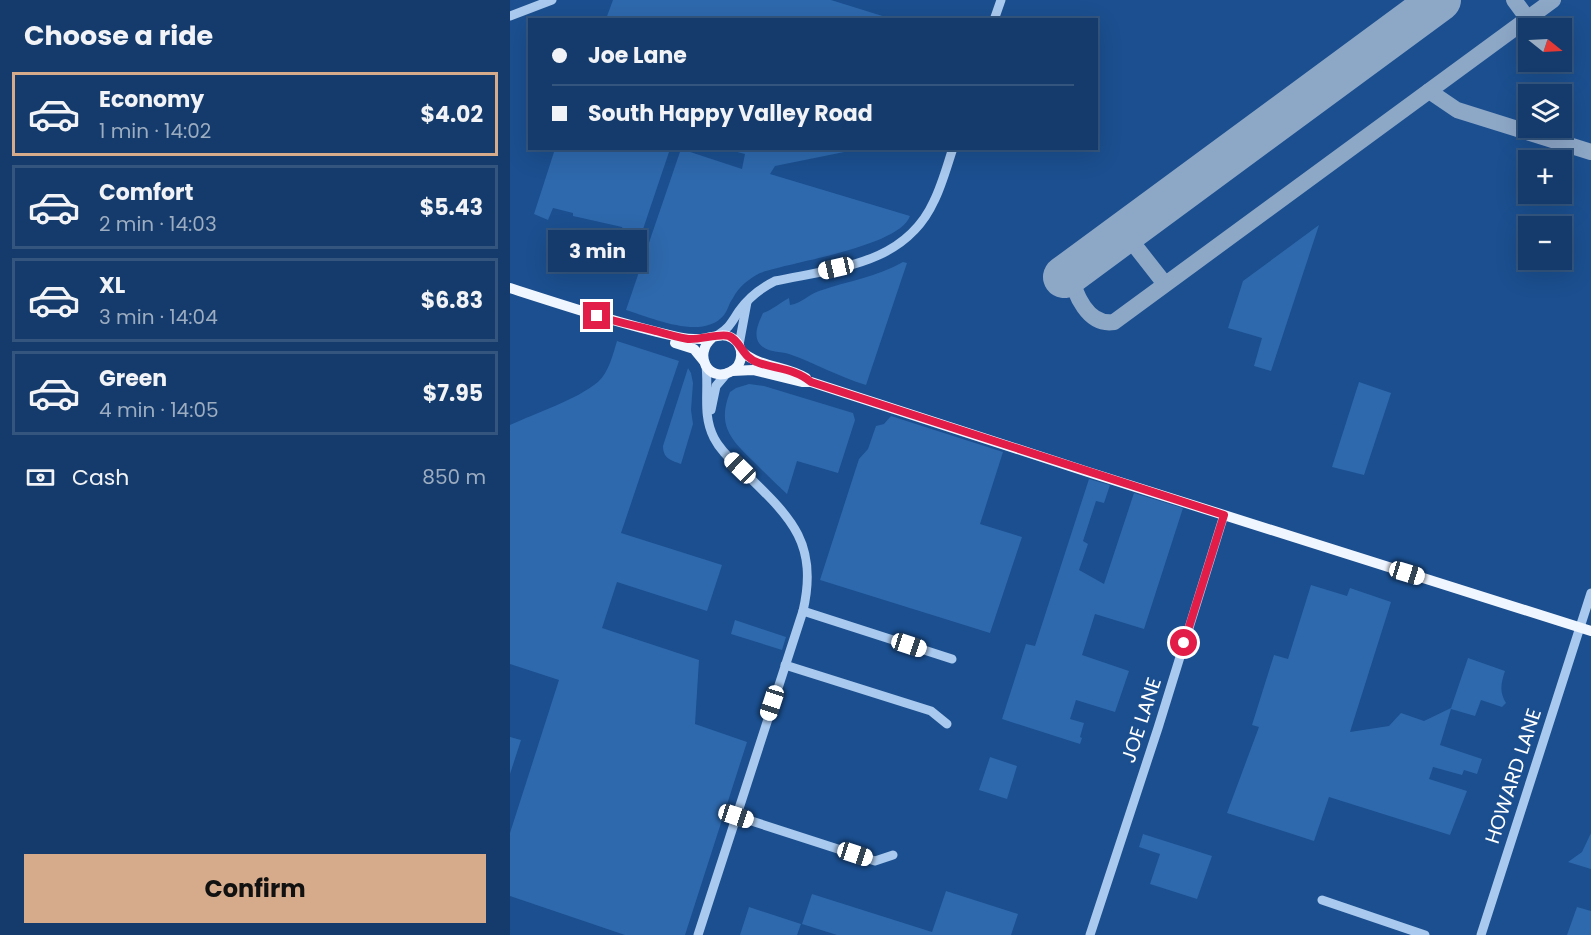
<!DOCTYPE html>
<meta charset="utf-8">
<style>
body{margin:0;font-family:Poppins,sans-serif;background:#1d4271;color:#f1f3f6;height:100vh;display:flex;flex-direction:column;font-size:22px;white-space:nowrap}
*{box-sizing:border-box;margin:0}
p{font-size:20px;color:#9dadc1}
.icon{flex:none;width:33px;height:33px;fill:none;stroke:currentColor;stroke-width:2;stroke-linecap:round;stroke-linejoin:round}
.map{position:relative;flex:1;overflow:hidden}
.drawer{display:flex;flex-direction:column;background:#143b6b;width:510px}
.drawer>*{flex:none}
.banner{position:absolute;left:18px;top:18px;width:570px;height:132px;border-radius:0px;box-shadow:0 6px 24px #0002,0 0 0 2px #33557e;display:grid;align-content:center;height:132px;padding:0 24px;background:#143b6b}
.needle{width:39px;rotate:108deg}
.fabs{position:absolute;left:1008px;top:18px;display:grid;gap:12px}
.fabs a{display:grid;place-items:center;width:54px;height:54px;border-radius:0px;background:#143b6b;box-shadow:0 6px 24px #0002,0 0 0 2px #33557e;font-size:30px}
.end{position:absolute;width:27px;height:27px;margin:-14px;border:8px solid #e11d48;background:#fff;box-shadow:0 0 0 3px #fff}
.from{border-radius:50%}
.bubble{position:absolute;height:42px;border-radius:0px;background:#143b6b;box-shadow:0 6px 24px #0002,0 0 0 2px #33557e;font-size:20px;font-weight:700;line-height:42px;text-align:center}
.car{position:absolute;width:18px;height:36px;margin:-18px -9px;border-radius:8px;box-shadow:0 0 4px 2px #0007;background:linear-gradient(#fff 24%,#345 0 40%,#fff 0 76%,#345 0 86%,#fff 0)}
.banner b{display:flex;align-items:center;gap:21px;height:57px;font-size:22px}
.banner b+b{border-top:2px solid #33557e}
.banner i{width:15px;height:15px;background:#f1f3f6}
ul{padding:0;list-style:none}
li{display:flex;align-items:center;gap:18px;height:84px;margin:0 12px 9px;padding:0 12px;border:3px solid #33557e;border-radius:0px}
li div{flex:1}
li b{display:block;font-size:22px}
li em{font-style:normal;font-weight:700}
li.current{border-color:#d6ab8b}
li>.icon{width:54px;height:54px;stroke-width:1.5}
h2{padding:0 24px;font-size:27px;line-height:72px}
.pay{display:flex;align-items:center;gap:15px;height:66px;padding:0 24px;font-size:22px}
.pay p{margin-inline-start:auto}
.cta{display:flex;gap:12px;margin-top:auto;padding:12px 24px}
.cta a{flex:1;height:69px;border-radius:0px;background:#d6ab8b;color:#111;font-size:24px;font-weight:700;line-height:69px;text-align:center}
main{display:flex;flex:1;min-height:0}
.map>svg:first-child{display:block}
.green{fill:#2e69ad}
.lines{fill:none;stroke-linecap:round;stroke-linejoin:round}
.taxiway{stroke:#8da7c7;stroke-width:16}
.runway{stroke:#8da7c7;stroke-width:42}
.minor{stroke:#a9c9ee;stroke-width:9}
.major{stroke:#f0f6ff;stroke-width:10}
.route{stroke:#e11d48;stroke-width:8}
.labels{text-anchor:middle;stroke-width:5;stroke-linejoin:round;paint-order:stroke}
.street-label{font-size:20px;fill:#fff;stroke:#1b4f8f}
</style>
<main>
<section class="drawer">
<h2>Choose a ride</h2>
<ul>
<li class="current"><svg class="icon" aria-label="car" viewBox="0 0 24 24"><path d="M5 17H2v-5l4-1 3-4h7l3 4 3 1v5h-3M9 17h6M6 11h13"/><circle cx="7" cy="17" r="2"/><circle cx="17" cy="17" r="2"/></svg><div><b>Economy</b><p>1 min · 14:02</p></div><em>$4.02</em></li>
<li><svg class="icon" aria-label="car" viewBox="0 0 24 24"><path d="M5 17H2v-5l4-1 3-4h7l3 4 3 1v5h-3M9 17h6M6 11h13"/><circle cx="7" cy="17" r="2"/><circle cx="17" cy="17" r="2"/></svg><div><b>Comfort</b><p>2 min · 14:03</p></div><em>$5.43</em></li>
<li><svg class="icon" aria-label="car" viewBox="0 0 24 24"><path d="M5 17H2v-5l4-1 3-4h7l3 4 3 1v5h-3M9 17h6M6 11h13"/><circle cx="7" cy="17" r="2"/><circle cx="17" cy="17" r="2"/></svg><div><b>XL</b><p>3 min · 14:04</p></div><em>$6.83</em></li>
<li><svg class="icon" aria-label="car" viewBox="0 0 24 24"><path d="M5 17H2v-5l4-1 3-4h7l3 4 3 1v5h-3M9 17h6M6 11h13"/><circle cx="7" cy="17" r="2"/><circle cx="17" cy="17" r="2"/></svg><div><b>Green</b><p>4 min · 14:05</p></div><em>$7.95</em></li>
</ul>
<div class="pay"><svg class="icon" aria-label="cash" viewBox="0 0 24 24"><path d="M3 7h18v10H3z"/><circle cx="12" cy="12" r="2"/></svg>Cash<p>850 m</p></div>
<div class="cta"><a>Confirm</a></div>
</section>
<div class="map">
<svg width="1081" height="935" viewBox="0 0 1081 935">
<rect width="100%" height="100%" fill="#1b4f8f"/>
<g class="green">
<path d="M103 0H321L382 19H96Z"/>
<path d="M45 149H160L127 247 122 249 112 227 63 216V213L43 208 38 220 24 214Z"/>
<path d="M171 149 232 169 235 154 216 149H349L265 166 260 174 400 216C389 247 280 262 250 273 239 279 229 286 223 298 219 303 218 310 214 315 193 341 142 318 116 310Z"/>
<path d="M809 225 761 371 744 366 752 338 718 328 733 281Z"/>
<path d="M393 262 397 263 356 385C329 377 305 363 279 354 269 351 256 353 249 343 243 334 249 322 253 313 264 309 269 303 279 298L280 305C292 303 299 294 309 291 338 281 366 277 393 262Z"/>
<path d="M107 341 169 361 111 533 212 565 197 611 107 582 92 628 189 660 185 724 237 742 175 935H115L0 896V833L49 680 0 664V425C26 413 66 400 88 382 99 372 103 354 107 341Z"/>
<path d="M178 368 181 373 183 383 181 410 183 424 171 464C160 460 153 458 153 446Z"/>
<path d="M849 382 881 393 854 475 822 467Z"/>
<path d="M239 384 254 386 343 413 345 420 328 473 287 461 277 494C265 483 254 472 243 461 220 439 207 425 220 392L226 388Z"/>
<path d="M381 416 493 452 470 524 512 537 480 633 310 580 349 459 358 449 366 426 374 424Z"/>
<path d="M579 479 600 485 594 503 586 501 573 541 578 544 569 570 594 584 624 493 673 508 634 629 585 614 572 655 619 671 605 712 566 700 560 719 574 723 570 737 572 738 570 744 492 719 516 644 525 646Z"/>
<path d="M801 585 837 596 840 588 881 602 840 732 879 726 891 713 914 721 941 708 958 658 995 671C991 683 989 692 996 703L992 707 971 700 965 716 941 709 930 745 972 759 967 774 954 770 952 775 923 767 919 779 957 791 940 835 819 797 804 841 717 813 749 727 742 725 764 655 778 659Z"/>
<path d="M225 620 276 637 272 650 221 634Z"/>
<path d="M0 737 11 740 0 774Z"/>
<path d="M480 757 507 766 497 799 469 790Z"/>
<path d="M1081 833V869L1058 862 1072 852Z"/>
<path d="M633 834 702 856 687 899 640 884 650 854 629 847Z"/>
<path d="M436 891 508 914 501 935H327L292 924 302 894 422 932Z"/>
<path d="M239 907 291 924 287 935H230Z"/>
<path d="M1067 907 1081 911V935H1057Z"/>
</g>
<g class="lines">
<g class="taxiway">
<path d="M1004 0 1018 19"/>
<path d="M919 91 947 110 1081 152"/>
<path d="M615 233 655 284"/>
<path d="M561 273C564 294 578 326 604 322L1043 0"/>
</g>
<path class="runway" d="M554 277 930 0"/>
<g class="minor">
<path d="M0 16 42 0"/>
<path d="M484 20 491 0"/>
<path d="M208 335C220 327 221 323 229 311 238 298 251 288 265 281 326 268 395 265 424 201 432 185 437 166 443 148"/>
<path d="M229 345 237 302"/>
<path d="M201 410 206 386 217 373"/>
<path d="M293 611 442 659"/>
<path d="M275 665 421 711 437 724"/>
<path d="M226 816 365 861 383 855"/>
<path d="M812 900 915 935"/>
<path d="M188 935 293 611C309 542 280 517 234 472 224 462 211 452 204 438 192 415 199 391 196 366"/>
<path d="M580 935 648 728 714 515"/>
<path d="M971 935 1081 593"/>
</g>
<g class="major">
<path d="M0 288C56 306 111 324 168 337 176 339 184 339 191 339 202 338 212 332 222 338 235 346 234 366 220 372 198 383 183 354 202 338"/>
<path d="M165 343 184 349 193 360"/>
<path d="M231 351C250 368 275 365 296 378"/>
<path d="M222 371 243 370 292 382H301L578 472 1081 631"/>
</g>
</g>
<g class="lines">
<path class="route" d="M87 316C107 322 126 326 146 331 156 334 167 337 178 339 190 340 210 333 219 336 232 342 231 357 249 363 267 369 286 369 301 382L714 515 674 643"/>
</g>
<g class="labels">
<g class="street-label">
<text transform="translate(631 720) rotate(-72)" y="7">JOE LANE</text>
<text transform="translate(1003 776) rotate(-72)" y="7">HOWARD LANE</text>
</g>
</g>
</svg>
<div class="fabs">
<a><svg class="needle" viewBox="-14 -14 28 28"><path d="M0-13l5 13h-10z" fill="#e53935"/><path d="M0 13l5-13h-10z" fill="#9dadc1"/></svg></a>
<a><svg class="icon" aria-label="layers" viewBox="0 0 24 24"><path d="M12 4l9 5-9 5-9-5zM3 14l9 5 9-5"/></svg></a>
<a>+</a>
<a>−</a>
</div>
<i class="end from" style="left:674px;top:643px"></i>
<i class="end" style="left:87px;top:316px"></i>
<div class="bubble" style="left:38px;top:230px;width:99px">3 min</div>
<i class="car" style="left:326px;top:268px;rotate:257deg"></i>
<i class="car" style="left:230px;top:468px;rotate:314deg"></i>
<i class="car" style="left:897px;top:573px;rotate:107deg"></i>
<i class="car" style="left:399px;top:645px;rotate:108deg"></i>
<i class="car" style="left:262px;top:703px;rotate:198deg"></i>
<i class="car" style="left:226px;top:816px;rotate:108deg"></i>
<i class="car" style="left:345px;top:854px;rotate:108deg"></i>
<div class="banner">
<b><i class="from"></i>Joe Lane</b>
<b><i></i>South Happy Valley Road</b>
</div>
</div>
</main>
